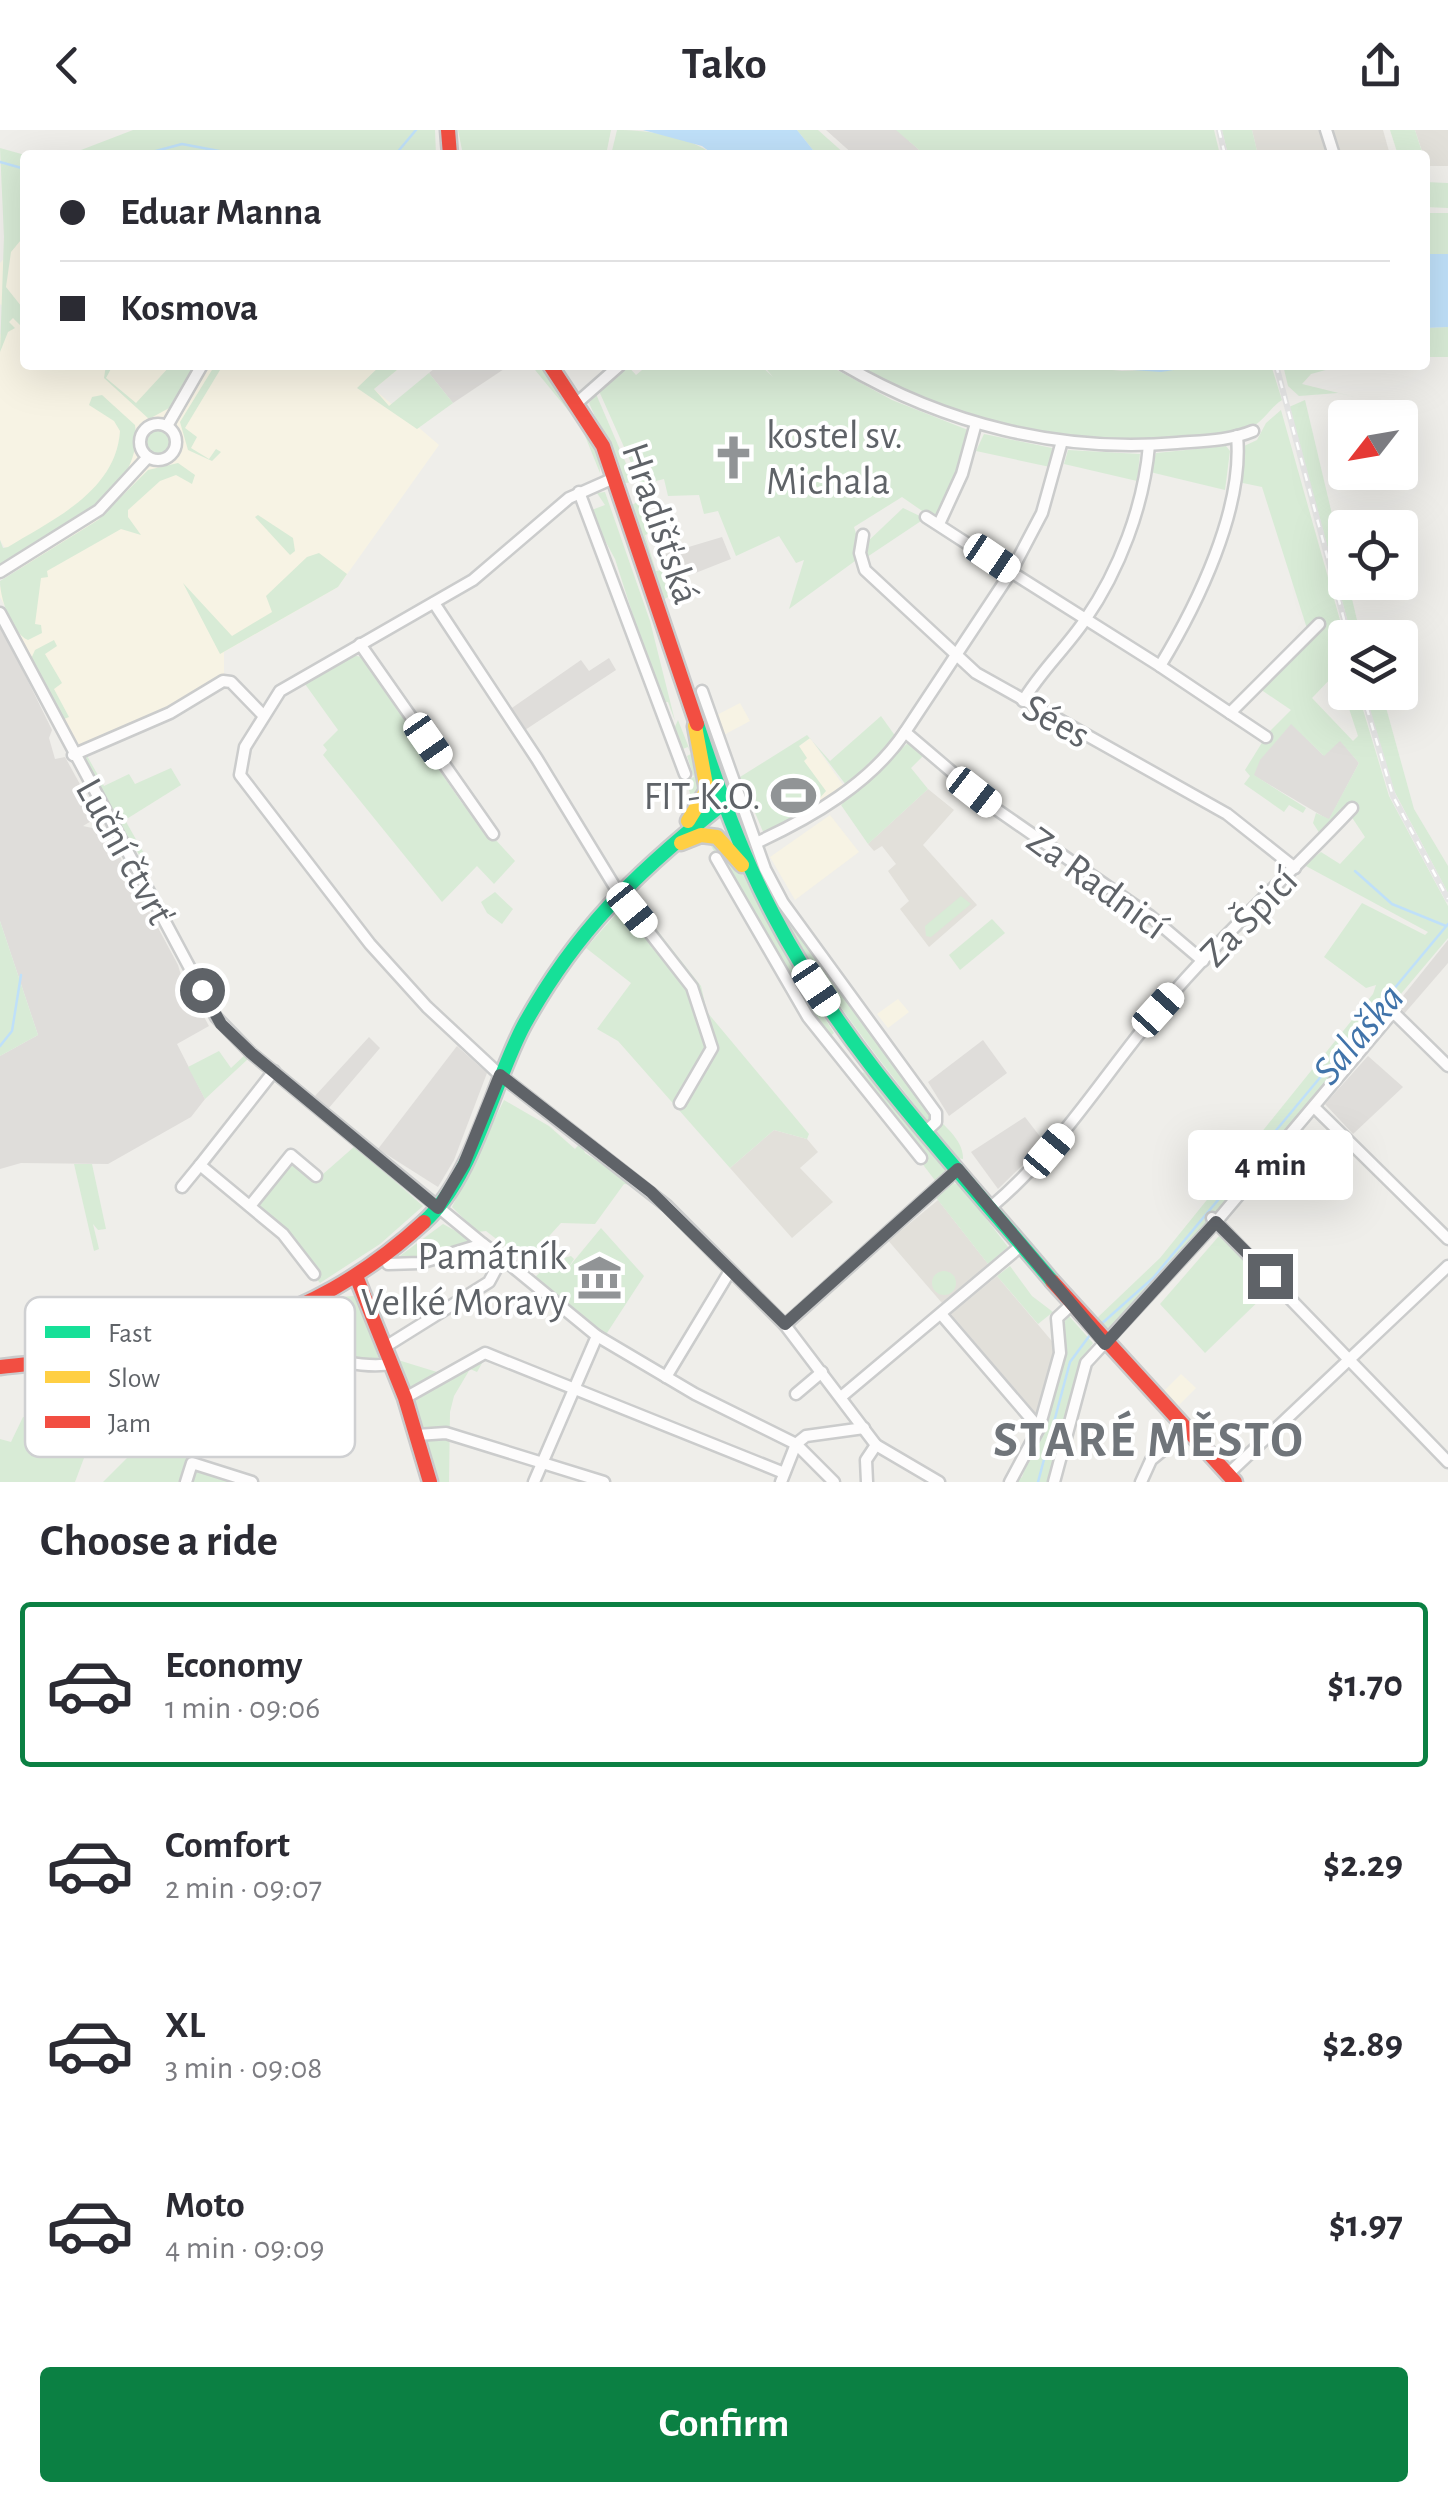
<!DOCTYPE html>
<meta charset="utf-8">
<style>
body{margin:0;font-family:"Alegreya Sans",sans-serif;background:#f7f7f7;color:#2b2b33;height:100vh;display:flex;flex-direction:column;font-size:38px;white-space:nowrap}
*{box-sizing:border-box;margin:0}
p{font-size:32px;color:#7c7c81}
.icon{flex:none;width:55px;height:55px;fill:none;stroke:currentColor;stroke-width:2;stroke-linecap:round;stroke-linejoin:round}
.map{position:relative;height:1352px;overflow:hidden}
.sheet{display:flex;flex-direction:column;background:#fff;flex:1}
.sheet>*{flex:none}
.banner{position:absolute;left:20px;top:20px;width:1410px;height:220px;border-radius:10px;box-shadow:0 10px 40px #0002;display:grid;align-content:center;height:220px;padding:0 40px;background:#fff}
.needle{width:65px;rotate:239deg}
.tools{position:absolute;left:1328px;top:270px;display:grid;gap:20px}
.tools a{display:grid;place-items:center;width:90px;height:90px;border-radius:10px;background:#fff;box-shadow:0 10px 40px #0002;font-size:50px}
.end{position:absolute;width:45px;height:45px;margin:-22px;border:12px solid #5f6368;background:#fff;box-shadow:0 0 0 5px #fff}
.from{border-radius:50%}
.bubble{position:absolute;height:70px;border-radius:10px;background:#fff;box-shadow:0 10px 40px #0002;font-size:32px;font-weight:700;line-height:70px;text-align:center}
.car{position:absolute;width:30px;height:60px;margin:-30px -15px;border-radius:12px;box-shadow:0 0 8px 2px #0007;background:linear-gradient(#fff 24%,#345 0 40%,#fff 0 76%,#345 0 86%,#fff 0)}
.banner b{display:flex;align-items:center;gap:35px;height:95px;font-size:38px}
.banner b+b{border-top:2px solid #e1e1e2}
.banner i{width:25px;height:25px;background:#2b2b33}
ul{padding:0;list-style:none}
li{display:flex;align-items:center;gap:30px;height:165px;margin:0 20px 15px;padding:0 20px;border:5px solid transparent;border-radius:10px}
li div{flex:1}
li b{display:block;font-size:38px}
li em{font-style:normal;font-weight:700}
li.current{border-color:#0b8043}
li>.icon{width:90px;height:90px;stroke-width:1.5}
h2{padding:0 40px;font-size:45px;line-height:120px}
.cta{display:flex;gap:20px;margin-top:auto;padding:20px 40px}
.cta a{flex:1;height:115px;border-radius:10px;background:#0b8043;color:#fff;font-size:40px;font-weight:700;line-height:115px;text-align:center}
header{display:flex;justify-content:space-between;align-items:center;height:130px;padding:0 40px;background:#fff;font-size:45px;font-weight:700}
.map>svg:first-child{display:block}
.commercial{fill:#f7f3e4}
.industrial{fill:#dfddda}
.education{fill:#e2e0da}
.green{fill:#d8ebd6;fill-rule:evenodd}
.water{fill:#bfe0f9}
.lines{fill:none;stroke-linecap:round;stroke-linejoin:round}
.stream{stroke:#bfe0f9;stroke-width:2.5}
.street-casing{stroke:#cbcccc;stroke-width:15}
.fast-casing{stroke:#cacacb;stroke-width:19}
.slow-casing{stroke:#cacacb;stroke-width:19}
.jam-casing{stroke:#cacacb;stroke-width:19}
.street{stroke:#fdfcfc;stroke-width:10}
.fast{stroke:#16e098;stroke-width:14}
.slow{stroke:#ffcf43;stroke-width:14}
.jam{stroke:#f24e42;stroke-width:14}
.rail-casing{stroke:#e4e4e4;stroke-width:6}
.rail{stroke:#fff;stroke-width:2.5;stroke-dasharray:8;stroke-linecap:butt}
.route{stroke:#5f6368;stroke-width:12}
.labels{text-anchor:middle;stroke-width:8;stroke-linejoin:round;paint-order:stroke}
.poi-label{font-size:40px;fill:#5f6368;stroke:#fff;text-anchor:end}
.street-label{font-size:40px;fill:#5f6368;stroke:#fff}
.water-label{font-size:42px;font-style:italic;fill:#4174aa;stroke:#fff}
.district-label{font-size:50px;font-weight:bold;letter-spacing:2.5px;fill:#70757a;stroke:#fff}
.key{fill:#fff;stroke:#cfd0d2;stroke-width:2.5}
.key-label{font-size:28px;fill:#5f6368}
</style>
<header><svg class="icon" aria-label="back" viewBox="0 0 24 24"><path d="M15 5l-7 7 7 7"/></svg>Tako<svg class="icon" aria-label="share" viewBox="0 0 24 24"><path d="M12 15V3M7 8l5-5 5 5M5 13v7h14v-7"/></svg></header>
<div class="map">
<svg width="1448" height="1352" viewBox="0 0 1448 1352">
<rect width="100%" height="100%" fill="#efeeea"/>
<g class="commercial">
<path d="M25 105V235H403L374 259 439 315 338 457 224 522V547L182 573 79 617 0 467V457L20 443 0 410V206L9 182 0 174V133Z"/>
<path d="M740 573 750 591 720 607 713 587Z"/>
<path d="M810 608 843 655 794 692 766 640Z"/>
<path d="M830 685 859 722 795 770 770 727Z"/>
<path d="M898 869 909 882 888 898 877 884Z"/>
<path d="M1181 1244 1196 1258 1178 1276 1164 1261Z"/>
</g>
<g class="industrial">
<path d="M826 0H917L909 11 925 25H854Z"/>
<path d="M439 235H510L453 273 429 243Z"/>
<path d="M722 407 731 429 670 453 662 425Z"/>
<path d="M0 494 52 600 49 608 55 629 65 627 98 687 83 696 106 701 178 835 191 879 198 876 209 896 177 914 205 969 191 987 108 1034 21 1033 0 1039V926L38 905 0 791Z"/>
<path d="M609 528 616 540 525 600 509 580 581 530 589 541Z"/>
<path d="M1291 593 1323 625 1340 610 1359 633 1329 690 1253 645 1259 630Z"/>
<path d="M1448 810V833L1404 884 1395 876Z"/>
<path d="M369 907 380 918 328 979 315 966Z"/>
<path d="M983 910 1007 943 949 986 928 952Z"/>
<path d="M457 916 487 943 454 1030 438 1057 378 1019Z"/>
<path d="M1368 926 1403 957 1353 1004 1325 974Z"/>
<path d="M1025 987 1045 1013 998 1059 971 1022Z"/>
</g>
<g class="education">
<path d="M1252 0H1320L1328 25H1258Z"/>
<path d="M1332 0H1383L1390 25H1340Z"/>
<path d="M1415 0H1448V36H1427Z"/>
<path d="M928 659 954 680 923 715 977 775 929 817 900 779 909 771 888 741 896 734 882 716 874 721 868 714Z"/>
<path d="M774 1000 807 1009 818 1022 800 1038 833 1072 792 1108 730 1038Z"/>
<path d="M938 1070 988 1134 942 1173 886 1108 887 1104 891 1109Z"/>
<path d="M997 1146 1056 1216 1037 1285 951 1184Z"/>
</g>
<g class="green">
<path d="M133 0H435L436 25H68Z"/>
<path d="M458 0H611L606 25H463Z"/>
<path d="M617 0C649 0 688 6 714 25H611Z"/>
<path d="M797 0H818L846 25H817Z"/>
<path d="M896 0H1214L1220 25H925Z"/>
<path d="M1222 0H1252L1258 25H1228Z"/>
<path d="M1390 0H1415L1423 25H1398Z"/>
<path d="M0 18 25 25V105L11 122 6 157 25 181V200L13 188 9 192 15 198 8 202 0 222 4 107Z"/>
<path d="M1425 52 1448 53V78L1425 77Z"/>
<rect x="1425" y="83" width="23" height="41"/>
<path d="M1448 197V227H1425V198Z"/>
<path d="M106 235H113L106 248 136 273 171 235H196L171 277 149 289 104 248Z"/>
<path d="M215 235H223L185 298 197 307 191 318 209 329 216 319 221 322 212 331 188 320 180 292Z"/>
<path d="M381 235H403L374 259 389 276 429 243 453 273 417 299 357 258Z"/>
<path d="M531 235H540C562 264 602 306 600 343L581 296Z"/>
<path d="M627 235 636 245 648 235H760L773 247 763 235H828L892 270 968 300 960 339 936 384 928 385 902 367 854 397 858 410 855 431 789 479 804 430 796 433 779 406 736 426 718 381 704 384 699 365 668 366 664 349 641 355 599 261Z"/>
<path d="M852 235H1063L1122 241 1271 235 1282 270C1271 277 1265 289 1254 296 1240 304 1217 304 1201 306 1078 324 960 291 852 235Z"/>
<path d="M1283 235H1344L1311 244 1302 254 1359 268 1338 263 1299 266 1288 256Z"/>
<path d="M596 264 634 352 625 353 589 273Z"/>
<path d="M102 265 135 295C146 366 51 406 0 435V410L3 418 8 417C54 389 116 361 120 301L114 291 89 275 92 267Z"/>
<path d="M1305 270 1361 507H1352L1289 277Z"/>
<path d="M1281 280 1345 508V562L1358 563 1389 666 1448 776V808L1183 1123 1109 1201 1096 1189 1160 1128 1373 864 1376 855 1366 858 1324 827 1362 773 1425 805 1428 802 1304 735 1321 722 1340 734 1365 707 1351 686 1320 704 1313 693 1316 683 1329 689 1359 633 1340 611 1324 626 1291 594 1260 630 1254 645 1306 678 1303 683 1289 675 1284 682 1244 654 1250 646 1245 640 1268 603 1291 580 1260 559 1310 508 1262 357 1238 352 1244 316 1257 310 1266 293ZM1337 542 1358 606 1353 611 1312 568Z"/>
<circle cx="159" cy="312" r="12"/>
<path d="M984 304 1052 318 1050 337 976 321Z"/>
<path d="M1226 316 1230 321 1225 360 1150 342 1156 323Z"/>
<path d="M1068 320 1140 324 1137 351 1064 334Z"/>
<path d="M178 333 195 345 192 354 176 345 160 351 128 380V387L141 405 121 399 47 441 48 447 41 448 35 494 41 495 42 503 28 510C12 503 0 469 0 451L98 390 148 340Z"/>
<path d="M605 362 650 491 675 591 668 572 661 573 615 429 589 381 605 375 597 363Z"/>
<path d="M642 369 651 403 645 405 656 441 662 440 668 467 663 470 632 375Z"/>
<path d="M903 378 922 387 921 391 867 427 864 415Z"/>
<path d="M258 385 293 408 295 421 290 425 255 387Z"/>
<path d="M319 423 347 444 338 457 220 524 183 453 232 506 272 482 266 466 307 427Z"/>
<path d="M54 510 57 516 45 524 62 553 54 559 69 587 64 589 31 529 35 520Z"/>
<path d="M353 525 361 527 462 673 515 731 494 754 477 736 442 772 323 625 327 620 323 615 338 600 305 554Z"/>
<path d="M1365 563H1382L1414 679 1448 736V763L1390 653Z"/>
<path d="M704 586 748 701V702C726 682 711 617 701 588Z"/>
<path d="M881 586 896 607 846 655 810 608 799 616 807 628 804 631 826 661 801 689 764 704 740 647 807 605 830 631Z"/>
<path d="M678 590 702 651 694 677 686 650 694 647 687 626 691 624 688 617 680 620 672 603Z"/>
<path d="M910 611 927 622 911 638 928 659 868 714 841 675Z"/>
<path d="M86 624 104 656 129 644 135 654 171 638 181 655 125 690 150 734 146 737 130 709 124 712 79 627Z"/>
<path d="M705 706 731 722 779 814 834 903 827 909Z"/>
<path d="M495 762 513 779 502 794 487 783 481 772Z"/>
<path d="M961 766 971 774 931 807 926 806 925 796Z"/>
<path d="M631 767 701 856 707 882 809 1004 807 1009 774 1000 730 1038 618 911 597 899 631 853 586 818Z"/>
<path d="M791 789C834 855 880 917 929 979 941 994 964 1009 963 1029L957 1028C896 951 835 877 786 792Z"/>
<path d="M992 789 1005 803 960 840 949 825Z"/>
<path d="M0 791 38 905 0 926Z"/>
<path d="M219 921 231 938 245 925 249 928 205 969 188 937Z"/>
<path d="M864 942 948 1040 937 1053 857 948Z"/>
<path d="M504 970 549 996 575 1019 581 1012 585 1023 634 1055 624 1054 595 1094 561 1093 521 1137 517 1125 486 1101 477 1102 452 1077Z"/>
<path d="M355 1016 423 1076 380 1114 320 1153 256 1075 291 1031 322 1045Z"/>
<path d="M74 1034H92L106 1099 98 1100 93 1094 99 1119 94 1121Z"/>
<path d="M951 1052 961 1056 1008 1117 988 1134 934 1065Z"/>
<path d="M443 1094 467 1107 469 1116 393 1131Z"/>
<path d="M601 1098 644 1146 605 1206 533 1149 552 1131 571 1126 574 1129 568 1138Z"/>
<path d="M1219 1106 1272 1158 1205 1223 1160 1174Z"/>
<path d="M1010 1136 1032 1166 1053 1182 1038 1194 997 1146Z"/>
<circle cx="944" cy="1153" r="12"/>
<path d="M355 1166 362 1170 379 1230 369 1233 271 1207 267 1201 337 1167Z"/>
<path d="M1069 1186 1093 1213 1080 1233 1048 1352H1014L1022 1347 1064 1224 1060 1197Z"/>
<path d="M477 1220 485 1228 477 1242 470 1239 454 1266 450 1282 449 1352H435L398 1230 437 1242Z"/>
<path d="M212 1254 192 1333 252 1352H103L178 1277Z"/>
<path d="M23 1287 93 1304 75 1352H0V1309L11 1312Z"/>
</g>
<g class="water">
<path d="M643 0H797L817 25H714L702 16Z"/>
<path d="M1425 124H1448V197L1425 198Z"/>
<path d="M1063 235H1206L1161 242Z"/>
</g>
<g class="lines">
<g class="stream">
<path d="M141 25 182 14 240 25"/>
<path d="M395 25 416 0"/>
<path d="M0 32 25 39"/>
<path d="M1355 741 1392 774 1446 796"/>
<path d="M0 916 12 901 21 845"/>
<path d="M1099 1196 1153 1148 1448 794"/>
<path d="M1038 1352 1070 1232 1090 1205"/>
</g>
<defs>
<g id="street">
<path d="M1326 0 1334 25"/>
<path d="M844 235C945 294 1059 323 1177 313 1201 311 1229 311 1253 301"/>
<path d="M578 272 620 235"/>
<circle cx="158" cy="312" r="18"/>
<path d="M167 296 202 235"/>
<path d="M614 348 569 368 473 450 280 561 245 617 240 645 370 814 427 877 500 945 667 1076 785 1195 876 1315 939 1352"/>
<path d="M579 362 685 644"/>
<path d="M926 387 1011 442 1042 383 1062 311"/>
<path d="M939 394 962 344 976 293"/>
<path d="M863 405 860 423 865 440 976 543 1227 684 1295 738"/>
<path d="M0 442 99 380 148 327"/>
<path d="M434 473 537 629 618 762 692 857 712 918 680 973"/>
<path d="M0 483 216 887 251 923 483 1114"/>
<path d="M360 514 493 704"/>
<path d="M1160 536 1230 583 1319 494"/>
<path d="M702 561 765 739 783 773 936 983V992L926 1001"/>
<path d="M1023 571C1040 542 1066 518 1085 490 1119 441 1144 376 1149 315"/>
<path d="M1230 583 1266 607"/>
<path d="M905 602 1011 442 1160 536C1197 475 1244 379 1237 306"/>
<path d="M73 625 170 583 223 551 231 552 262 584"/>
<path d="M758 712C812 687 871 653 905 602L993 677 1150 786 1203 831"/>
<path d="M716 728 808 887 921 1028"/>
<path d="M274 941 200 1035 283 1104 314 1144"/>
<path d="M1314 977 1448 1109"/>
<path d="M182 1057 200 1035"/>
<path d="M250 1076 291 1025 316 1046"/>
<path d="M991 1077C1059 1020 1103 946 1160 878 1219 808 1289 745 1352 678"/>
<path d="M1212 1088 1448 1332"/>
<path d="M502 1128 597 1206 695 1264 796 1314 834 1352"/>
<path d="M941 1184 1039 1298"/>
<path d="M785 1195 958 1039"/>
<path d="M251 1198C272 1217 365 1243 392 1233"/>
<path d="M385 1217 489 1152 502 1128 483 1114 420 1133 388 1134"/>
<path d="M666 1247 730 1141"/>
<path d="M796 1264 822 1242"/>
<path d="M841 1267 1022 1115"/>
<path d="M405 1268 485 1223 784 1343"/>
<path d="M417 1305 446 1303 604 1352"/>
<path d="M796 1314 806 1306 864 1298"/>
<path d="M1227 1345 1448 1136"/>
<path d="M186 1352 192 1333 252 1352"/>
<path d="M534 1352 597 1206"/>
<path d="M781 1352 796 1314"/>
<path d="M867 1352 866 1330 876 1315"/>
<path d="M1010 1352 1039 1298 1060 1223 1057 1188 1072 1174"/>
<path d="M1054 1352 1086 1233 1216 1092 1393 882 1448 936"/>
<path d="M1141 1352 1151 1330 1185 1302"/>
</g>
<g id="fast">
<path d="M697 594C719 660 741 724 774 786 844 921 955 1035 1052 1151"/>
<path d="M424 1092C474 1047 492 955 524 895 576 801 634 745 716 679L718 661"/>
</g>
<g id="slow">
<path d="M688 691 707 660 695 596"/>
<path d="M681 713 701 705 717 707 742 735"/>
</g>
<g id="jam">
<path d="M448 0 450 25"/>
<path d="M550 235 603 316 697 594"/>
<path d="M356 1146 405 1268 430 1352"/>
<path d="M1052 1151 1235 1352"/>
<path d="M0 1237C167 1218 293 1212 424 1092"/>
</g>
</defs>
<use href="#street" class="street-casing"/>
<use href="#fast" class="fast-casing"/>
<use href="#slow" class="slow-casing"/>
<use href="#jam" class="jam-casing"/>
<use href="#street" class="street"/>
<use href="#fast" class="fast"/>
<use href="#slow" class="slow"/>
<use href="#jam" class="jam"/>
<defs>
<g id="rail">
<path d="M1219 0 1225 25"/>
<path d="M1276 235 1349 508"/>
<path d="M1362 562 1393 666 1448 769"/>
</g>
</defs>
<use href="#rail" class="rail-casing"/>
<use href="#rail" class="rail"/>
</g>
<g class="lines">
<path class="route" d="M202 860 221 894 251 923 438 1078 464 1034 500 945 651 1062 785 1194 958 1039 1105 1214 1216 1092 1270 1146"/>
</g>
<defs>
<symbol id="church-bare" viewBox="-9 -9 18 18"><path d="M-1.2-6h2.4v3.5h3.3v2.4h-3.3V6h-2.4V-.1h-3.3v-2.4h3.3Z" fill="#919496" stroke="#fff" stroke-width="2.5" paint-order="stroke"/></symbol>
<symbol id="stadium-bare" viewBox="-9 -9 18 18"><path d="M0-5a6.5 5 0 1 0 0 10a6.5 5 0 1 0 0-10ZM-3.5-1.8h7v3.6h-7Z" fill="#919496" stroke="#fff" stroke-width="2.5" paint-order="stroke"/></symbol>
<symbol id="museum-bare" viewBox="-9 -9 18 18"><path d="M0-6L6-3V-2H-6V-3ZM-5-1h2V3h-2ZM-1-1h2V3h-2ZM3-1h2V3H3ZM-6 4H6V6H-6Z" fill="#919496" stroke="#fff" stroke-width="2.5" paint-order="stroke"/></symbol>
</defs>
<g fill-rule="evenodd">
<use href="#church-bare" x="702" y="296" width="63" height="63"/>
<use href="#stadium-bare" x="762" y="634" width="63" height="63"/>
<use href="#museum-bare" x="568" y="1116" width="63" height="63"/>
</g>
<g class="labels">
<g class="poi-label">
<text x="766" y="318" text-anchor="start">kostel sv.<tspan x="766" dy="46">Michala</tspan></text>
<text x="761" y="679">FIT-K.O.</text>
<text x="567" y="1139">Památník<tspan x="567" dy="46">Velké Moravy</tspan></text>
</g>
<g class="street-label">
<text transform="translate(662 393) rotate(71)" y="14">Hradišťská</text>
<text transform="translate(1057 590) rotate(29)" y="14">Sées</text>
<text transform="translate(126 721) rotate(61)" y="14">Luční čtvrť</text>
<text transform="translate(1098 752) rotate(36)" y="14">Za Radnicí</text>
<text transform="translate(1248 786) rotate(-46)" y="14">Za Špicí</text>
</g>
<g class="water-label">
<text transform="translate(1357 903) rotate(-50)" y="15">Salaška</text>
</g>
<g class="district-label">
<text x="1149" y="1326">STARÉ MĚSTO</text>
</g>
</g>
<rect x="25" y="1167" width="330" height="160" rx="15" class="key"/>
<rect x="45" y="1196" width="45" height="12" fill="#16e098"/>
<rect x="45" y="1241" width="45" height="12" fill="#ffcf43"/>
<rect x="45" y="1286" width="45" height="12" fill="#f24e42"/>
<g class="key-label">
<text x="108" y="1212">Fast</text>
<text x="108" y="1257">Slow</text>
<text x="108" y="1302">Jam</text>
</g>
</svg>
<div class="tools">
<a><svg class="needle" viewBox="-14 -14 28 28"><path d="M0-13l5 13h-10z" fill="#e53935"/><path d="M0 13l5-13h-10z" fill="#7c7c81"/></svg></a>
<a><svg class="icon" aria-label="locate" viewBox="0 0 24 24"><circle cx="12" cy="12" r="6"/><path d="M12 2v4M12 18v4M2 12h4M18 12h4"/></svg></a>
<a><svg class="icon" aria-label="layers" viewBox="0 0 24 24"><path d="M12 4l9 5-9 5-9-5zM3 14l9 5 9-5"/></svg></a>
</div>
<i class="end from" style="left:202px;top:860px"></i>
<i class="end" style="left:1270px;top:1146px"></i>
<div class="bubble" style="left:1188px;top:1000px;width:165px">4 min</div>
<i class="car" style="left:992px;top:428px;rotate:124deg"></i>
<i class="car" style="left:428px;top:611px;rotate:145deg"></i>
<i class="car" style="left:974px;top:662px;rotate:128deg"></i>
<i class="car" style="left:632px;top:780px;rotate:141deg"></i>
<i class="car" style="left:816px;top:858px;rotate:146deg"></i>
<i class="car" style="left:1158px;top:880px;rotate:42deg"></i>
<i class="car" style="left:1049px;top:1021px;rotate:40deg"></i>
<div class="banner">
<b><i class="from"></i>Eduar Manna</b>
<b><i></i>Kosmova</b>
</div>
</div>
<section class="sheet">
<h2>Choose a ride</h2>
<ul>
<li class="current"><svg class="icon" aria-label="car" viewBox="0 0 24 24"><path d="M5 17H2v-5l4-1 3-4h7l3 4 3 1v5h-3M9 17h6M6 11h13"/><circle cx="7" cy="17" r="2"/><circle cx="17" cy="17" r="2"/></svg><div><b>Economy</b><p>1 min · 09:06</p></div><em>$1.70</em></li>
<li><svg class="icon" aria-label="car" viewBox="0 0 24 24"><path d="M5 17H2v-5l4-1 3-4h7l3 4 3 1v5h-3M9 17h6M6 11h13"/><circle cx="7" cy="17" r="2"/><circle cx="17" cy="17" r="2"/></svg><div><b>Comfort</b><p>2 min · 09:07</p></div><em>$2.29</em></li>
<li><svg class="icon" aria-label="car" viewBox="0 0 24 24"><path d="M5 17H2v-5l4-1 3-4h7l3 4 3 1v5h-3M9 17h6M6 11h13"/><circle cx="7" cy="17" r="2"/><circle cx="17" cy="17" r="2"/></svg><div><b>XL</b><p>3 min · 09:08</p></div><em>$2.89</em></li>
<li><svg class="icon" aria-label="car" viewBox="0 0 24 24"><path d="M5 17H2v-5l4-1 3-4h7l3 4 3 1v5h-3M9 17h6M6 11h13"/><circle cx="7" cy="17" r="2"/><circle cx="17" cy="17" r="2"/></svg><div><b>Moto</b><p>4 min · 09:09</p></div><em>$1.97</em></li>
</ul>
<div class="cta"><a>Confirm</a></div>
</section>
